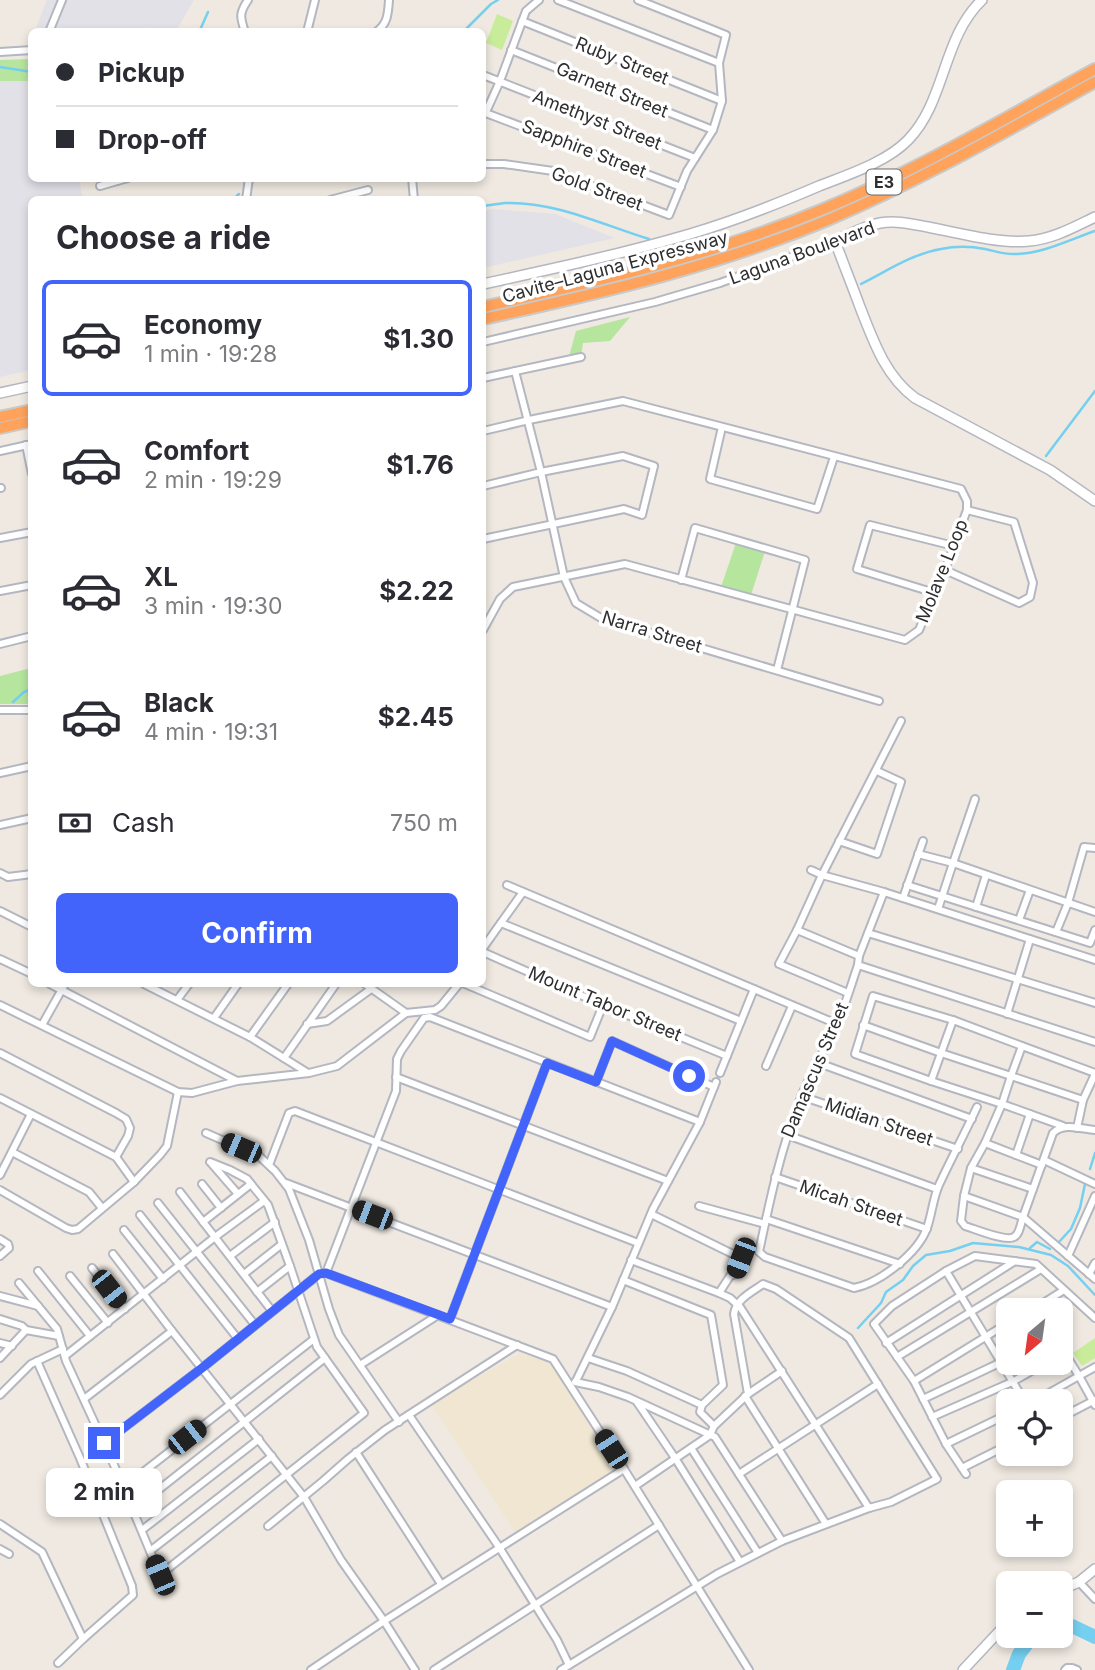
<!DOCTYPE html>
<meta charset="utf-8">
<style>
body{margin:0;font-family:Inter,sans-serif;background:#f2f2f3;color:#2b2b33;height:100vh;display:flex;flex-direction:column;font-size:26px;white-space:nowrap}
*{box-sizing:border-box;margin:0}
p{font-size:23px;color:#7c7c81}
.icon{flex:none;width:38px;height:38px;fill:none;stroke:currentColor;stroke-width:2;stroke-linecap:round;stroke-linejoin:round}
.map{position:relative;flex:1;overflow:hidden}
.side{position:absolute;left:28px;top:196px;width:458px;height:791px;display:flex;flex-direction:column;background:#fff;border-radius:10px;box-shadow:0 4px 10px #0003}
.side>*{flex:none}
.top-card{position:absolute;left:28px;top:28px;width:458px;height:154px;border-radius:10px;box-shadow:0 4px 10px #0003;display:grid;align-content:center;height:154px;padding:0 28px;background:#fff}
.needle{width:46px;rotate:209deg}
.fabs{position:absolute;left:996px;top:1298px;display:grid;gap:14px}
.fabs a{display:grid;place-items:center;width:77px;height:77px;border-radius:10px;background:#fff;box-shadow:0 4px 10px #0003;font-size:35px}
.end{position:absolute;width:32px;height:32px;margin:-16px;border:9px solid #4264fb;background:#fff;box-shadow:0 0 0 4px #fff}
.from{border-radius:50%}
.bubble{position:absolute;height:49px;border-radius:10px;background:#fff;box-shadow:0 4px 10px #0003;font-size:23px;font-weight:700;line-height:49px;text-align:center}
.car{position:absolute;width:21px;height:42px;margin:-21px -10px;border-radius:9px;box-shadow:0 0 5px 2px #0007;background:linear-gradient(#222 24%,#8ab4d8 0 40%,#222 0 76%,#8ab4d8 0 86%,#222 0)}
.top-card b{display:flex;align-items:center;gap:24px;height:66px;font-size:26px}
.top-card b+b{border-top:2px solid #e1e1e2}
.top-card i{width:18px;height:18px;background:#2b2b33}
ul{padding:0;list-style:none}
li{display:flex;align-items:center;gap:21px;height:116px;margin:0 14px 10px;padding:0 14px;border:4px solid transparent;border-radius:10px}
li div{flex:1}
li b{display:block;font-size:26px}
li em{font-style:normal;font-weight:700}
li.current{border-color:#4264fb}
li>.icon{width:63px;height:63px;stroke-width:1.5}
h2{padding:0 28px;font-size:32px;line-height:84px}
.pay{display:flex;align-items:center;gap:18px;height:77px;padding:0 28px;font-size:26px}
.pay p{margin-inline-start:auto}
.action{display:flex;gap:14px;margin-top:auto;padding:14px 28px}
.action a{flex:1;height:80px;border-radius:10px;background:#4264fb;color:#fff;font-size:28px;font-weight:700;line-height:80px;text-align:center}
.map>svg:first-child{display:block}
.industrial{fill:#e3e1e8}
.education{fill:#f0e6d1}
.green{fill:#b6e59e}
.pitch{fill:#c9ec9a}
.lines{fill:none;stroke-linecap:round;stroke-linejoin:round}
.stream{stroke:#75cff0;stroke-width:2.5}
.river{stroke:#75cff0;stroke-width:14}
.minor-casing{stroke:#b4b7c1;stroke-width:10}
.secondary-casing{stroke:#b4b7c1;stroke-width:12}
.motorway-casing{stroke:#c9c9c9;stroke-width:14}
.minor{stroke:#fff;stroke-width:6}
.secondary{stroke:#fff;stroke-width:9}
.motorway{stroke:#ffa35c;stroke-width:10}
.route{stroke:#4264fb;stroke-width:9}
.labels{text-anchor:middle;stroke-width:7;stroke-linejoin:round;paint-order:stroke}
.shield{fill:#fff;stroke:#6d6d6d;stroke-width:2}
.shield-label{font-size:16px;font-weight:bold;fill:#2e2e2e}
.street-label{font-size:18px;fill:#2e2e2e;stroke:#fff}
</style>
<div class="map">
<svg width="1095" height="1670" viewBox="0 0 1095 1670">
<rect width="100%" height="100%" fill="#efe9e1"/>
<g class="industrial">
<path d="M47 0H194L176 31H155L150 27 144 32 35 31Z"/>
<path d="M0 81H31L32 178 79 179 83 199 32 200 31 370 0 377Z"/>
<path d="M494 209 555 214 615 238 483 268V210Z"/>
</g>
<path class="education" d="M520 1353 551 1364 616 1468 515 1532 431 1404Z"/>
<g class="green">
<path d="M31 59V81H0V60Z"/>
<path d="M630 317 610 341 583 343 581 357 568 360 576 331Z"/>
<path d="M737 540 766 548 750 598 720 590Z"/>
<path d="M31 668V704H0V676Z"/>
</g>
<g class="pitch">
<path d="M497 14 513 21 502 50 486 43Z"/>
<path d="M1095 1338V1358L1082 1366 1073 1353Z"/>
</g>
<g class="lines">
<g class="stream">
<path d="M196 32 200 30 208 12"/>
<path d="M463 32 491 4 498 0"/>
<path d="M0 67 32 72"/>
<path d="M250 184 257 178"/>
<path d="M232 200 239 194"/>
<path d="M483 206C490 205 498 204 505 203 554 201 603 225 649 239"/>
<path d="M861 284C887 271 912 254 941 249 955 246 970 246 985 249 995 251 1006 255 1017 254 1044 253 1069 240 1095 231"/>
<path d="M1046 456 1095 391"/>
<path d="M13 702 24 692 32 689"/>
<path d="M1090 1169 1095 1153"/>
<path d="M1058 1243 1071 1229 1080 1208 1085 1184"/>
<path d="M1030 1248 1037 1242 1050 1249"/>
<path d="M858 1328 881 1303 886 1292 903 1280 913 1266 926 1255 950 1251 973 1243 1019 1247 1051 1255 1068 1266 1095 1295"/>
</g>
<g class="river">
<path d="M1060 1626H1072L1095 1637"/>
<path d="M1013 1670 1019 1654 1033 1636"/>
</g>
<defs>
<g id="minor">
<path d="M558 0 719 63"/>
<path d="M522 21 722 101"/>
<path d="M49 32 62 0"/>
<path d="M245 32C240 17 239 13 248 0"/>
<path d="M307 32 315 0"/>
<path d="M376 32C388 24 388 13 389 0"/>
<path d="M511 50 713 130"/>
<path d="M0 52 32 50"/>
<path d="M483 75 695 158"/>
<path d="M483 112 681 187"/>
<path d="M486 112 500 81 526 11 539 0"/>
<path d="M483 164H504L553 171 669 215 687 171 713 130 722 101 719 63 726 35 638 0"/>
<path d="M116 178 117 181 128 178"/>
<path d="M412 178 414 200"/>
<path d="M100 186 117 181"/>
<path d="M246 200 249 178"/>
<path d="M330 200 368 190"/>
<path d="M483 342 655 302 720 283 835 241"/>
<path d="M515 371 541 472 564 577 576 603 601 618 879 701"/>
<path d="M483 378 581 357"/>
<path d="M722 427 710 479 817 509 834 457"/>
<path d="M483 431 529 420 623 401 961 489 967 501V510L945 570 919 630 905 640 625 564 513 587 500 599 483 630"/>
<path d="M26 445 32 474"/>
<path d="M0 451 32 444"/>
<path d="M483 486 541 472 623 456 654 466 642 515 624 509 483 539"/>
<path d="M0 488H1"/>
<path d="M0 538 32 532"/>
<path d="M945 570 1019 603 1030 597 1033 583 1014 522 967 510"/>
<path d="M681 580 695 528 805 560 777 670"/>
<path d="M0 591 32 585"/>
<path d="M935 593 857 569 870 525 954 546"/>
<path d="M0 644 32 636"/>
<path d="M0 710H32"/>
<path d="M0 773 32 766"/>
<path d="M0 825 32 818"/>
<path d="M839 841 877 854 901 782 877 771"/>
<path d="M918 854 953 863 1095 912"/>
<path d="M811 870 822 875 884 892 1095 960"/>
<path d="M0 873 8 877 32 874"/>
<path d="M507 885 837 1024"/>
<path d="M907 885 1090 943 1095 930"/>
<path d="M884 892 859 956 858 965C851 985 845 1007 836 1026 825 1050 811 1072 801 1097 781 1148 770 1199 759 1252L765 1257 854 1288C880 1283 918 1253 927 1228 932 1214 933 1198 939 1185 951 1159 965 1133 977 1107"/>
<path d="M903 898 923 841"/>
<path d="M976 907 986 875"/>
<path d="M938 909 953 863 975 799"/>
<path d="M0 911 32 927"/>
<path d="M1019 920 1030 890"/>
<path d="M501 923 741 1021"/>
<path d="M797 930 859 956"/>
<path d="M1056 932 1068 903 1084 847 1095 848"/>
<path d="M868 933 1095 1003"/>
<path d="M483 948 523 892"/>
<path d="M483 952 603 1005 727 1056"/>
<path d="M0 959 32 974"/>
<path d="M858 965 1095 1042"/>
<path d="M50 984 237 1081"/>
<path d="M144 984 250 1037 308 1073"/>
<path d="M365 984 406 1013"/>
<path d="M465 984 590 1037 603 1005"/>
<path d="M848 993 779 964 797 930 822 875 901 721"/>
<path d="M177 1000 189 984"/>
<path d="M0 1005 178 1092 192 1093 237 1081 309 1073 337 1066 406 1013 435 1010 441 1006 459 984"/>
<path d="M1007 1014 1030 939"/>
<path d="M214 1018 238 984"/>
<path d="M307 1024 327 1021 371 989"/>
<path d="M42 1025 65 984"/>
<path d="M863 1025 941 1053 1011 1076 1022 1046 1095 1073"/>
<path d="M250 1037 288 984"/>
<path d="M1022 1046 953 1020 873 996 855 1054 931 1081 1002 1104 1011 1076 1083 1100 1077 1128"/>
<path d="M0 1053 116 1113 126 1119 130 1128 128 1136 116 1157"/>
<path d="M284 1058 336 984"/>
<path d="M816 1062 972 1119"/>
<path d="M766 1066 792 1006"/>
<path d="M720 1073 754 989"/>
<path d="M396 1077 668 1181"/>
<path d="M931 1081 953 1020"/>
<path d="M596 1082 612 1041 714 1087"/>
<path d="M801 1096 958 1149"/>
<path d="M0 1098 116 1157 134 1182"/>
<path d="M1083 1100 1095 1074"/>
<path d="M1095 1130C1081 1129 1064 1122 1053 1133L1023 1217 1095 1279"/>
<path d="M206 1133 259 1156 275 1171 289 1189 309 1240 329 1309 339 1335 399 1422"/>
<path d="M787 1135 937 1189"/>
<path d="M985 1143 1042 1165"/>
<path d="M12 1152 89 1192 102 1208"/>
<path d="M1016 1155 1030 1114"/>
<path d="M1044 1160 1095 1184"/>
<path d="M212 1164 238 1194"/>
<path d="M269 1165 289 1113 295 1111 638 1243"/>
<path d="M971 1168 1033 1189"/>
<path d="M0 1175 31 1114"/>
<path d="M775 1177 927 1229"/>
<path d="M286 1183 612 1307"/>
<path d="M202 1184 221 1208"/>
<path d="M0 1190 66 1228 72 1230 78 1229 134 1182 160 1155 167 1146 178 1092"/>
<path d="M180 1192 272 1311"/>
<path d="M964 1196 1023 1217C1021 1222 1020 1234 1014 1237 1006 1242 975 1229 965 1226L961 1221Z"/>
<path d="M964 1196 971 1168 985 1143 1002 1104 1063 1126"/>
<path d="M158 1203 255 1325"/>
<path d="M699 1206 765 1224"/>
<path d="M651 1214 741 1258 735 1274 730 1276 719 1293"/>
<path d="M140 1215 238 1339"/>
<path d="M766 1219 900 1264"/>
<path d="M203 1222 251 1184"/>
<path d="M124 1230 163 1279"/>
<path d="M0 1239 8 1244 9 1248 0 1256"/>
<path d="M113 1254 172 1331 304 1497 341 1560 384 1621 415 1670"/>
<path d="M230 1256 275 1222"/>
<path d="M1068 1256 1095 1196"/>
<path d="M631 1260 719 1293 730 1298 740 1307 869 1508"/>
<path d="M92 1268 125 1309"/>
<path d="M38 1271 90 1336"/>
<path d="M946 1271 1025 1402"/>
<path d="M326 1273 396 1091 397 1059 401 1051 424 1018 430 1017 700 1122"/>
<path d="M244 1274 282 1244"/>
<path d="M1089 1274 1095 1263"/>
<path d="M70 1276 108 1323"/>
<path d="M623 1280 711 1315 723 1385 702 1405 700 1412 714 1426"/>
<path d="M19 1283 57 1329 59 1336"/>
<path d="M257 1292 290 1266"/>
<path d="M0 1296 38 1306"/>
<path d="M1040 1311 1037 1307 1064 1290"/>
<path d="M0 1319 22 1326 26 1330"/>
<path d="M450 1319 547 1063"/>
<path d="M0 1343 12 1346"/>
<path d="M886 1343 1015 1261"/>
<path d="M1060 1345 1079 1376 1095 1367"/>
<path d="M65 1356 215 1237 264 1201"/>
<path d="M897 1357 1041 1269"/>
<path d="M0 1358 26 1330 59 1336 66 1361 114 1465 160 1575 364 1413 317 1347 290 1266 268 1205 247 1179 230 1170 210 1162"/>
<path d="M588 1358 627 1371 702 1405"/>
<path d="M360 1365 438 1315"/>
<path d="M576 1381 612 1307 653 1209 700 1122 716 1082"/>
<path d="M914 1381 1008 1323"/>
<path d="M575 1382 599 1387 628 1397 715 1437 782 1541"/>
<path d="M748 1394 782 1371"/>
<path d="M0 1395 31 1364 63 1349"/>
<path d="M745 1396 826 1524"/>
<path d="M84 1399 172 1331"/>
<path d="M923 1399 1008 1359"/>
<path d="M637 1402 675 1458 740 1562"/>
<path d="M1033 1402 1079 1376 1095 1405"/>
<path d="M409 1415 499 1547 557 1640 569 1665"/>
<path d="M932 1417 1012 1382 1046 1363"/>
<path d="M1060 1418 1095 1400"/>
<path d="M104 1443 202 1368 319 1274 326 1273 553 1359 624 1469 749 1670"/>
<path d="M946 1444 1008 1414"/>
<path d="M691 1448 758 1553"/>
<path d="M356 1452 441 1584"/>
<path d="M962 1468 1008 1445"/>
<path d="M739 1474 878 1384"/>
<path d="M966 1474 946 1444 914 1381 874 1324 892 1306 946 1271 975 1256 1036 1264 1095 1318"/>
<path d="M124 1487 314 1339"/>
<path d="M133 1510 325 1358"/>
<path d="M0 1524 42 1552 83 1639 133 1595 132 1586 80 1458 37 1361"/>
<path d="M268 1526 323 1481 348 1459 385 1430 517 1345"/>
<path d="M142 1530 259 1439"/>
<path d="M0 1549 9 1554"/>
<path d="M150 1551 272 1456"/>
<path d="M1079 1582 1095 1599"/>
<path d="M58 1663 83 1639"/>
<path d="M311 1670 384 1621 624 1469"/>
<path d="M434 1670 659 1525"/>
<path d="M561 1670 717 1574 782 1541 869 1508 891 1502 937 1479 849 1338 776 1289 763 1284C752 1292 736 1299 734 1314L748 1394 714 1426 710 1435 635 1486"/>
<path d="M1065 1670 1067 1668H1072L1077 1670"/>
</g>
<g id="secondary">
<path d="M1095 217C1074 227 1053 239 1029 241 999 244 958 233 928 227 912 224 896 220 880 223 864 226 849 235 835 241 843 263 852 285 860 307 873 340 885 376 915 398L1050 470 1095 501"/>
<path d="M483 284C552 269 622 254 690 234 734 221 777 204 819 186 847 175 887 162 908 140 946 101 942 38 982 0"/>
<path d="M0 393 32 386"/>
<path d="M1060 1590 1079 1582 1095 1569"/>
<path d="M963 1670 1008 1622"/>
</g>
<g id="motorway">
<path d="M483 307C599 281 710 256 821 210 916 171 1005 118 1095 69"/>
<path d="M483 319C601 293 719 266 830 219 922 180 1008 130 1095 82"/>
<path d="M0 417 32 410"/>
<path d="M0 428 32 421"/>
</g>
</defs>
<use href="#minor" class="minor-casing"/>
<use href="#secondary" class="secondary-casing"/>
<use href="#motorway" class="motorway-casing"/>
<use href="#minor" class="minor"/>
<use href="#secondary" class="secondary"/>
<use href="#motorway" class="motorway"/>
</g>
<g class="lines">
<path class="route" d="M104 1443 202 1368 319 1274 326 1273 450 1319 547 1063 596 1082 612 1041 689 1076"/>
</g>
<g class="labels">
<rect class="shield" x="866.5" y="169.5" width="35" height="25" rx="5"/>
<g class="shield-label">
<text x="884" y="188">E3</text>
</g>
<g class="street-label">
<text transform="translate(622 61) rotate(22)" y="6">Ruby Street</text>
<text transform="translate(612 90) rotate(22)" y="6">Garnett Street</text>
<text transform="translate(597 120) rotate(21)" y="6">Amethyst Street</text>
<text transform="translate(584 149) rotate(21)" y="6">Sapphire Street</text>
<text transform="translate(597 189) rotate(20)" y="6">Gold Street</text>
<text transform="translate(802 253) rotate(-20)" y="6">Laguna Boulevard</text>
<text transform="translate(615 267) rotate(-15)" y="6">Cavite–Laguna Expressway</text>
<text transform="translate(942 571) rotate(-68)" y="6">Molave Loop</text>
<text transform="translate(652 632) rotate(17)" y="6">Narra Street</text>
<text transform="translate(605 1004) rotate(23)" y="6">Mount Tabor Street</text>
<text transform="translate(815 1070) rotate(-67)" y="6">Damascus Street</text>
<text transform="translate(879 1122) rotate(19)" y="6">Midian Street</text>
<text transform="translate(851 1203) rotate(19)" y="6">Micah Street</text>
</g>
</g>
</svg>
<div class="fabs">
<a><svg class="needle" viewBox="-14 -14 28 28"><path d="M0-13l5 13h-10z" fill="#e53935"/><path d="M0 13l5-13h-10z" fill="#7c7c81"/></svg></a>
<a><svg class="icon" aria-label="locate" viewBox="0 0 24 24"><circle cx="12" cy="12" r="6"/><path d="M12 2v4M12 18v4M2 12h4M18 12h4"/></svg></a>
<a>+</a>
<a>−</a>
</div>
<i class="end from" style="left:689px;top:1076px"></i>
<i class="end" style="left:104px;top:1443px"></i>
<div class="bubble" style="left:46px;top:1468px;width:116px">2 min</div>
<i class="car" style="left:241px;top:1148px;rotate:293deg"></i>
<i class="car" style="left:372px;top:1215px;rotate:291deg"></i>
<i class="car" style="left:741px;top:1258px;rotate:201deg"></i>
<i class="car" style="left:109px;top:1289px;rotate:142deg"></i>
<i class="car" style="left:187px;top:1437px;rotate:52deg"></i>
<i class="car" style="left:611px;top:1449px;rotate:327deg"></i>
<i class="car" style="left:160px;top:1575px;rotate:337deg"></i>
<div class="top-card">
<b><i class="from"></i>Pickup</b>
<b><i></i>Drop-off</b>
</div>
<section class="side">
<h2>Choose a ride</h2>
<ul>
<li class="current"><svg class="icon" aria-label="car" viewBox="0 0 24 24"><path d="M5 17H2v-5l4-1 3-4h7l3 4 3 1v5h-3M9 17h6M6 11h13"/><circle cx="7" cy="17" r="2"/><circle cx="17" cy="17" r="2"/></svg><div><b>Economy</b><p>1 min · 19:28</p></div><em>$1.30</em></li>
<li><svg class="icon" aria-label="car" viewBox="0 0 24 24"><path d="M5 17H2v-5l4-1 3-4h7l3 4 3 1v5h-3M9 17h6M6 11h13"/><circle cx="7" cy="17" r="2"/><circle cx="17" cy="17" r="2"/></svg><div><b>Comfort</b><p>2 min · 19:29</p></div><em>$1.76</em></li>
<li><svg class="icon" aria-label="car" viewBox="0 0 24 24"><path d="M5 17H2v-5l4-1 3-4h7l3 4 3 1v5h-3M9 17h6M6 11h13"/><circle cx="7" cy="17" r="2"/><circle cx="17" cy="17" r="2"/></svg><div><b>XL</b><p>3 min · 19:30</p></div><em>$2.22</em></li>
<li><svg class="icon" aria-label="car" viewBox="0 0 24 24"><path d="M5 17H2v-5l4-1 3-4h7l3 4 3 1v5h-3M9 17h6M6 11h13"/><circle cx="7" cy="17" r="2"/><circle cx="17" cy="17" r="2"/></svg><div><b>Black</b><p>4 min · 19:31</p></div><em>$2.45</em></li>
</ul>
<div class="pay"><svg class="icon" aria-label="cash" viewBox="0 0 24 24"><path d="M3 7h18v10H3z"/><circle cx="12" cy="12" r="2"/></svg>Cash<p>750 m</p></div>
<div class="action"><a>Confirm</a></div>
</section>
</div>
